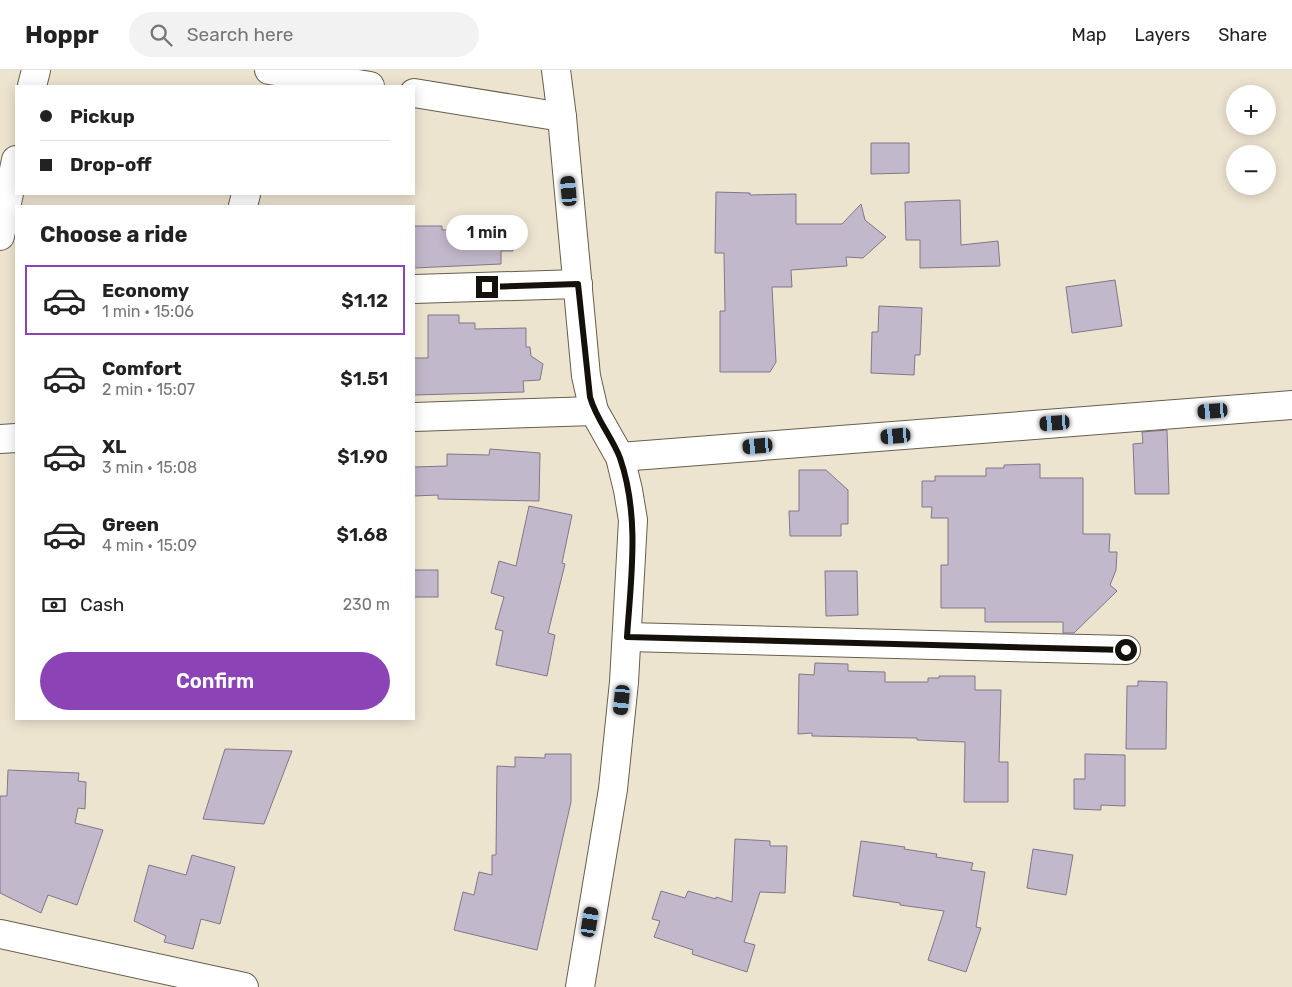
<!DOCTYPE html>
<meta charset="utf-8">
<style>
body{margin:0;font-family:Rubik,sans-serif;background:#f2f2f2;color:#222;height:100vh;display:flex;flex-direction:column;font-size:19px;white-space:nowrap}
*{box-sizing:border-box;margin:0}
p{font-size:16px;color:#767676}
.icon{flex:none;width:28px;height:28px;fill:none;stroke:currentColor;stroke-width:2;stroke-linecap:round;stroke-linejoin:round}
.map{position:relative;flex:1;overflow:hidden}
.sheet{position:absolute;left:15px;top:135px;width:400px;height:515px;display:flex;flex-direction:column;background:#fff;border-radius:0px;box-shadow:0 2px 12px #0003}
.sheet>*{flex:none}
.banner{position:absolute;left:15px;top:15px;width:400px;height:110px;border-radius:0px;box-shadow:0 2px 12px #0003;display:grid;align-content:center;height:110px;padding:0 25px;background:#fff}
.fabs{position:absolute;left:1226px;top:15px;display:grid;gap:10px}
.fabs a{display:grid;place-items:center;width:50px;height:50px;border-radius:50%;background:#fff;box-shadow:0 2px 12px #0003;font-size:25px}
.end{position:absolute;width:22px;height:22px;margin:-11px;border:6px solid #14110a;background:#fff;box-shadow:0 0 0 2px #fff}
.from{border-radius:50%}
.bubble{position:absolute;height:35px;border-radius:18px;background:#fff;box-shadow:0 2px 12px #0003;font-size:16px;font-weight:600;line-height:35px;text-align:center}
.car{position:absolute;width:15px;height:30px;margin:-15px -8px;border-radius:6px;box-shadow:0 0 4px 1px #0007;background:linear-gradient(#222 24%,#8ab4d8 0 40%,#222 0 76%,#8ab4d8 0 86%,#222 0)}
.banner b{display:flex;align-items:center;gap:18px;height:48px;font-size:19px}
.banner b+b{border-top:1px solid #e0e0e0}
.banner i{width:12px;height:12px;background:#222}
ul{padding:0;list-style:none}
li{display:flex;align-items:center;gap:15px;height:70px;margin:0 10px 8px;padding:0 15px;border:2px solid transparent;border-radius:0px}
li div{flex:1}
li b{display:block;font-size:19px}
li em{font-style:normal;font-weight:600}
li.active{border-color:#8b43b5}
li>.icon{width:45px;height:45px;stroke-width:1.5}
h2{padding:0 25px;font-size:22px;line-height:60px}
.pay{display:flex;align-items:center;gap:12px;height:55px;padding:0 25px;font-size:19px}
.pay p{margin-inline-start:auto}
.button{display:flex;gap:10px;margin-top:auto;padding:10px 25px}
.button a{flex:1;height:58px;border-radius:30px;background:#8b43b5;color:#fff;font-size:20px;font-weight:600;line-height:58px;text-align:center}
header{display:flex;align-items:center;gap:30px;box-sizing:border-box;height:70px;padding:0 25px;background:#fff;border-bottom:1px solid #e0e0e0}
header strong{font-size:24px}
nav{display:flex;gap:28px;margin-inline-start:auto;font-size:18px}
.search{width:350px;height:45px;background:#f2f2f2;display:flex;align-items:center;gap:12px;box-sizing:border-box;padding:0 18px;border-radius:28px;color:#767676;font-size:19px}
.map>svg:first-child{display:block}
.building{fill:#c2b8cb;stroke:#807788}
.lines{fill:none;stroke-linecap:round;stroke-linejoin:round}
.minor-casing{stroke:#665f4d;stroke-width:30}
.minor{stroke:#fff;stroke-width:28}
.route{stroke:#14110a;stroke-width:6}
</style>
<header>
<strong>Hoppr</strong>
<div class="search"><svg class="icon" aria-label="search" viewBox="0 0 24 24"><circle cx="10" cy="10" r="6"/><path d="M15 15l6 6"/></svg>Search here</div>
<nav><a>Map</a><a>Layers</a><a>Share</a></nav>
</header>
<div class="map">
<svg width="1292" height="917" viewBox="0 0 1292 917">
<rect width="100%" height="100%" fill="#ede4d0"/>
<g class="building">
<path d="M871 73H909V103L871 104Z"/>
<path d="M716 122 750 123V125L796 124V154H842L861 134 865 150 886 167 863 188 846 187 847 196 791 200 792 217H772L776 292 770 302H720V241H725L724 183H715Z"/>
<path d="M960 130 961 175 998 171 1000 196 920 198V170H906L905 132Z"/>
<path d="M414 156H442V160L512 158 513 181H501V194L414 198Z"/>
<path d="M1115 210 1122 256 1072 263 1066 217Z"/>
<path d="M879 236 922 238 920 285H915L914 305 871 303 872 262H878Z"/>
<path d="M428 245H459V253H475V259L526 258V277H530L531 286 543 294 540 310 523 311 524 322 414 325V288H428Z"/>
<path d="M1167 360 1169 424H1135L1133 374 1143 373 1142 362Z"/>
<path d="M490 379 540 383 539 431 438 429V425L414 426V397L447 396V384L489 385Z"/>
<path d="M1040 394V408H1083V464H1110L1109 482H1117L1116 500 1110 515 1117 521 1074 563H1063V552H985V538H941V495H948V448H931L932 437H922V411H935V406H986V398H1004V395Z"/>
<path d="M799 400H826L848 420V454H841V466H790L789 441H799Z"/>
<path d="M529 436 572 445 562 493 565 494 548 563 555 565 547 606 496 595 503 561 495 559 504 527 491 523 499 491 516 496Z"/>
<rect x="414" y="500" width="24" height="27"/>
<path d="M825 501H857L858 545 826 546Z"/>
<path d="M815 593 848 594V601L885 602V612H928V608H939V606H975V620H1001L999 692H1008V732H964L965 672 917 670V668L812 666V663L798 664 799 604 814 605Z"/>
<path d="M1138 611 1167 612 1166 679H1126L1127 616H1138Z"/>
<path d="M225 679 292 681 264 754 203 749Z"/>
<path d="M545 684H571V732L537 880 454 860 463 822 474 825 479 802 492 805V785H496L497 696 515 697V687L545 688Z"/>
<path d="M1085 684 1125 685V736L1101 735V740L1074 739V709H1085Z"/>
<path d="M8 700 79 703 78 711 86 712 85 739 78 738 75 753 103 760 77 835 48 825 41 843 0 823V726H7Z"/>
<path d="M735 769 770 771V776H787L785 823 760 822 744 872 755 875 747 902 692 884 693 880 654 867 660 851 652 849 661 821 685 828 688 821 716 829V827L732 832Z"/>
<path d="M861 771 905 777 904 779 937 784 936 787 973 793 971 800 985 802 976 857 981 858 966 902 928 890 944 841 900 835V833L853 826Z"/>
<path d="M1033 779 1073 785 1066 825 1027 818Z"/>
<path d="M192 785 235 797 220 854 201 849 193 879 164 872 166 866 134 851 149 795 186 805Z"/>
</g>
<g class="lines">
<defs>
<g id="minor">
<path d="M269 0 370 16"/>
<path d="M556 0 562 47 586 306 594 341 620 387 628 420 633 450 624 612 613 719 580 917"/>
<path d="M32 16 36 0"/>
<path d="M414 23 562 47"/>
<path d="M243 136 246 124"/>
<path d="M0 166 16 90"/>
<path d="M414 219 578 214"/>
<path d="M414 347 594 341"/>
<path d="M0 369 16 368"/>
<path d="M620 387 1292 335"/>
<path d="M627 567 1126 580"/>
<path d="M0 864 244 917"/>
</g>
</defs>
<use href="#minor" class="minor-casing"/>
<use href="#minor" class="minor"/>
</g>
<g class="lines">
<path class="route" d="M487 217 578 214 590 327C596 349 612 367 620 388 640 446 631 508 627 567L1126 580"/>
</g>
</svg>
<div class="fabs">
<a>+</a>
<a>−</a>
</div>
<i class="end from" style="left:1126px;top:580px"></i>
<i class="end" style="left:487px;top:217px"></i>
<div class="bubble" style="left:446px;top:145px;width:82px">1 min</div>
<i class="car" style="left:569px;top:121px;rotate:355deg"></i>
<i class="car" style="left:1213px;top:341px;rotate:266deg"></i>
<i class="car" style="left:1055px;top:353px;rotate:266deg"></i>
<i class="car" style="left:896px;top:366px;rotate:265deg"></i>
<i class="car" style="left:758px;top:376px;rotate:265deg"></i>
<i class="car" style="left:622px;top:630px;rotate:186deg"></i>
<i class="car" style="left:590px;top:852px;rotate:9deg"></i>
<div class="banner">
<b><i class="from"></i>Pickup</b>
<b><i></i>Drop-off</b>
</div>
<section class="sheet">
<h2>Choose a ride</h2>
<ul>
<li class="active"><svg class="icon" aria-label="car" viewBox="0 0 24 24"><path d="M5 17H2v-5l4-1 3-4h7l3 4 3 1v5h-3M9 17h6M6 11h13"/><circle cx="7" cy="17" r="2"/><circle cx="17" cy="17" r="2"/></svg><div><b>Economy</b><p>1 min · 15:06</p></div><em>$1.12</em></li>
<li><svg class="icon" aria-label="car" viewBox="0 0 24 24"><path d="M5 17H2v-5l4-1 3-4h7l3 4 3 1v5h-3M9 17h6M6 11h13"/><circle cx="7" cy="17" r="2"/><circle cx="17" cy="17" r="2"/></svg><div><b>Comfort</b><p>2 min · 15:07</p></div><em>$1.51</em></li>
<li><svg class="icon" aria-label="car" viewBox="0 0 24 24"><path d="M5 17H2v-5l4-1 3-4h7l3 4 3 1v5h-3M9 17h6M6 11h13"/><circle cx="7" cy="17" r="2"/><circle cx="17" cy="17" r="2"/></svg><div><b>XL</b><p>3 min · 15:08</p></div><em>$1.90</em></li>
<li><svg class="icon" aria-label="car" viewBox="0 0 24 24"><path d="M5 17H2v-5l4-1 3-4h7l3 4 3 1v5h-3M9 17h6M6 11h13"/><circle cx="7" cy="17" r="2"/><circle cx="17" cy="17" r="2"/></svg><div><b>Green</b><p>4 min · 15:09</p></div><em>$1.68</em></li>
</ul>
<div class="pay"><svg class="icon" aria-label="cash" viewBox="0 0 24 24"><path d="M3 7h18v10H3z"/><circle cx="12" cy="12" r="2"/></svg>Cash<p>230 m</p></div>
<div class="button"><a>Confirm</a></div>
</section>
</div>
